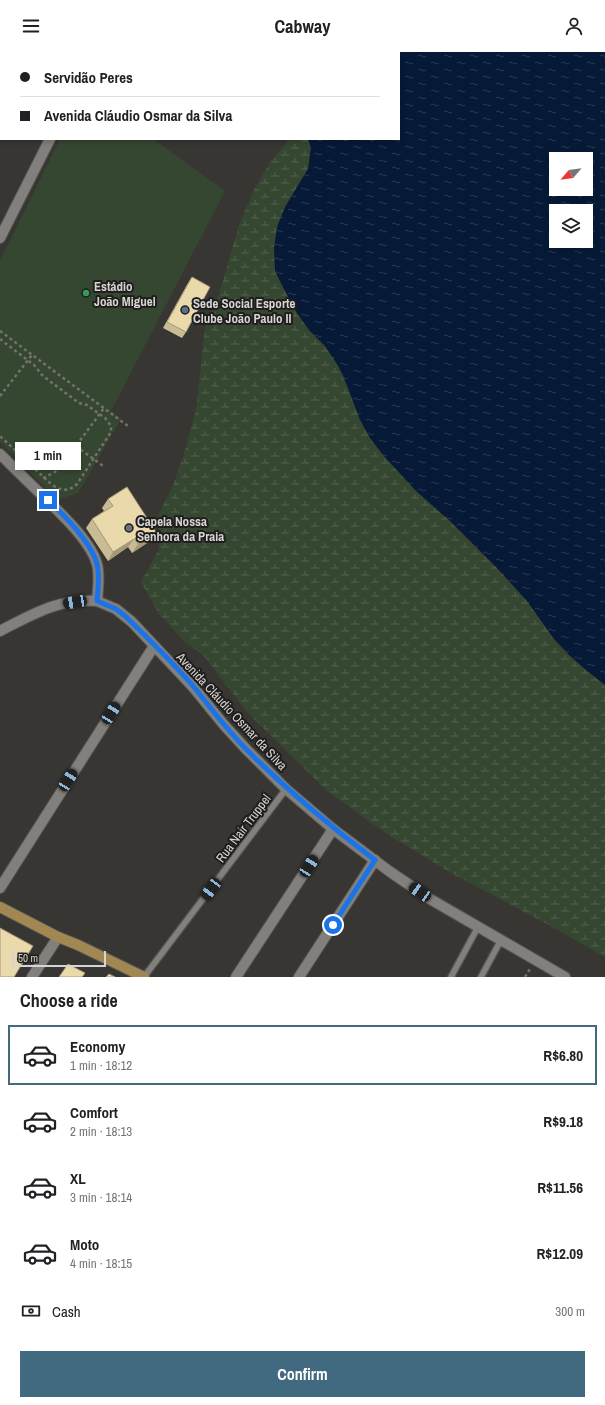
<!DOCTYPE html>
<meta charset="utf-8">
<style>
body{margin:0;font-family:"Archivo Narrow",sans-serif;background:#f2f2f2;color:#202124;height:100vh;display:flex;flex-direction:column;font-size:15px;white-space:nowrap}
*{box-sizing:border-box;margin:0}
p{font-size:13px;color:#757577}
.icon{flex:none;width:22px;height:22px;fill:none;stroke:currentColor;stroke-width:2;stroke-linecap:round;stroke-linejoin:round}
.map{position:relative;height:925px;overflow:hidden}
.side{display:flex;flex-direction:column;background:#fff;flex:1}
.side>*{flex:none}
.hud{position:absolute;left:0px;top:0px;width:400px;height:88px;box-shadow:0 2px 6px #0003;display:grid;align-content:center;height:88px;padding:0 20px;background:#fff}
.needle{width:26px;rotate:241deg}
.tools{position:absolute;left:549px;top:100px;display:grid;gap:8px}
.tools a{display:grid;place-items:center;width:44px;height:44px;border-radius:0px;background:#fff;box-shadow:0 2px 6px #0003;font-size:20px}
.scale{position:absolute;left:12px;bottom:10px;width:94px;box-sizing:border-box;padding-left:4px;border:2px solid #d6d5d3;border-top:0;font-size:11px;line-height:14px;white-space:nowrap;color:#d6d5d3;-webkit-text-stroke:3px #1f1e1c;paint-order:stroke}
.end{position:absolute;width:18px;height:18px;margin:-9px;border:5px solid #1a73e8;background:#fff;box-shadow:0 0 0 2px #fff}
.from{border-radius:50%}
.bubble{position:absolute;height:28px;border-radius:0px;background:#fff;box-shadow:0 2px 6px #0003;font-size:13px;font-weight:700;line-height:28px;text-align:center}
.car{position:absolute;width:12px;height:24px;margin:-12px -6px;border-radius:5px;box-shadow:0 0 3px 1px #0007;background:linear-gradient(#222 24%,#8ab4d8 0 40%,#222 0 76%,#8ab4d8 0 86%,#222 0)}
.hud b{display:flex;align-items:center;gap:14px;height:38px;font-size:15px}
.hud b+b{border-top:1px solid #e0e0e0}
.hud i{width:10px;height:10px;background:#202124}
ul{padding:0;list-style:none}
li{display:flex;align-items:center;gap:12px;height:60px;margin:0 8px 6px;padding:0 12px;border:2px solid transparent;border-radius:0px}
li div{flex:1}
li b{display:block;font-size:15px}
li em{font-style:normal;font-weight:700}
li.current{border-color:#416a80}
li>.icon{width:36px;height:36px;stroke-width:1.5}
h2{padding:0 20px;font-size:18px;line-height:48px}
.pay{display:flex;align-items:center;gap:10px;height:44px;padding:0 20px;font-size:15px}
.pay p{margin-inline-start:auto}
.button{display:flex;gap:8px;margin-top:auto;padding:8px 20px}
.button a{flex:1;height:46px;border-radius:0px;background:#416a80;color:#fff;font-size:16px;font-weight:700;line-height:46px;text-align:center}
header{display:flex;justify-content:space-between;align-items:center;height:52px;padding:0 20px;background:#fff;font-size:18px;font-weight:700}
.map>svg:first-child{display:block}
.wetland{fill:url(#wetland-marsh)}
.park{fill:#364731}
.water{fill:url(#water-ripples);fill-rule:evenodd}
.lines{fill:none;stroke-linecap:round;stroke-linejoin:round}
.lane-casing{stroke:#565552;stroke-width:8}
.street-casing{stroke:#565552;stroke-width:12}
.primary-casing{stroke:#565552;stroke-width:12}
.path{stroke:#73726f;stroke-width:2.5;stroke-dasharray:3 3;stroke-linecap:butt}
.lane{stroke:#82807c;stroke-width:5.5}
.street{stroke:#82807c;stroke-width:10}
.primary{stroke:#a18853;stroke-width:10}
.wall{fill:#c9bb93}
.shaded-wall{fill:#a49878}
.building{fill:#ead9ab;stroke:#a49878}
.route{stroke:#1a73e8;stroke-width:5}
.leisure-dot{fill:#2e9e5b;stroke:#1f1e1c;stroke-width:1.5}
.service-dot{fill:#5c6f8a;stroke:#1f1e1c;stroke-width:1.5}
.worship-dot{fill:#6b7280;stroke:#1f1e1c;stroke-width:1.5}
.labels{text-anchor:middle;stroke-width:4;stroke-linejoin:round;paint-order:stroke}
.poi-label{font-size:13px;font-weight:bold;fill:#d6d5d3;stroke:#1f1e1c;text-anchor:start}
.street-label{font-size:13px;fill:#d6d5d3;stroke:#1f1e1c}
</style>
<header><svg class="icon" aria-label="menu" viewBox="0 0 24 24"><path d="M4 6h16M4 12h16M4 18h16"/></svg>Cabway<svg class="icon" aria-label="person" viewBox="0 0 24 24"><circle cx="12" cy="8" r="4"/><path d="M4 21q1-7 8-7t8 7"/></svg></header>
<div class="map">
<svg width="605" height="925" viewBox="0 0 605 925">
<defs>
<pattern id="wetland-marsh" width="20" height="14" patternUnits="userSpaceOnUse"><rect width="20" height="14" fill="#364731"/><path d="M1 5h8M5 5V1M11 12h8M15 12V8" fill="none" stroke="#52614e"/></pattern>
<pattern id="water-ripples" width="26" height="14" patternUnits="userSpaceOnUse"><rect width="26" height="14" fill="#061a37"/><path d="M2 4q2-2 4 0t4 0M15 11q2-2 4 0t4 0" fill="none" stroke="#2a3a53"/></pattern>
</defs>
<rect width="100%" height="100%" fill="#383633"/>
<path class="wetland" d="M290 87H308L311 96 308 117 285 155 275 219 285 239 297 261 309 278 325 294 337 312 370 386 383 403 415 438 451 470 497 516 527 549 554 587 569 603 586 618 605 633V905L547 872 451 821 387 782 327 739 247 660 204 604 183 588 159 562 141 530 159 497 158 464 174 431 186 395 196 358 205 275 219 242 239 173 253 140 270 110Z"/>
<path class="park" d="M60 87H153L225 139 111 359 121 367 78 441 60 447 52 442 0 390V209Z"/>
<path class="water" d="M239 0H605V633L586 618 569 603 554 587 527 549 497 516 451 470 415 438 383 403 370 386 360 368 343 323 337 312 325 294 309 278 297 261 285 239 275 219 274 196 277 175 285 155 308 117 311 96 308 87H399V1ZM556 107H586V137H556ZM556 159H586V189H556Z"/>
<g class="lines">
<defs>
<g id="lane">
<path d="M144 925 286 737"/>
<path d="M451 925 478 875"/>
<path d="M481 925 501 888"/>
</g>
<g id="street">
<path d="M93 1V0"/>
<path d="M0 186 50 87"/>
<path d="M0 402C14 416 28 430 42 443 59 460 91 489 97 512 100 524 98 537 97 549L116 557 132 570 193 635 224 673 246 697 286 737 333 777 389 819 430 847 565 925"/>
<path d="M0 579C35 561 57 547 97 549"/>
<path d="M0 836 154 594"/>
<path d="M32 925 58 885"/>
<path d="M236 925 333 777"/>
<path d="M299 925 375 808"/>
</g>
<path id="primary" d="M0 855 58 885 78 893 144 925"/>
</defs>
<use href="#lane" class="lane-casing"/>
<use href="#street" class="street-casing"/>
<use href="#primary" class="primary-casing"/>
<g class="path">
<path d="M0 279 128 374"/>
<path d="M0 287 34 313 43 324 79 351 87 353 105 366 111 374V380L77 432C69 440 60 439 51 432L0 384"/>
<path d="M0 344 32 303"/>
<path d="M76 394 103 414"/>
<path d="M43 426 55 420 59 417 104 356"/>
<path d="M525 925 530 917"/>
</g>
<use href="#lane" class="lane"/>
<use href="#street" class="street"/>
<use href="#primary" class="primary"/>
</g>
<g class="wall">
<path d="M158 0H169V1H160Z"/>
<path d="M192 225 186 280 182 286 163 276 188 231Z"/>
<path d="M108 447 150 489 132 501 128 495 108 509 86 476 92 467 104 459 102 456Z"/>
</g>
<g class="shaded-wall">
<path d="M156 480 150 489 132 501 138 492Z"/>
<path d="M134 487 128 495 108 509 113 500Z"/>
</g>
<g class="building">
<path d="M192 225 210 235 186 280 167 270Z"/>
<path d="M127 435 156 480 138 492 134 487 113 500 92 467 113 454 108 447Z"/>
<path d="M0 876 33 894 14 925H0Z"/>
<path d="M68 912 85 921 82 925H59Z"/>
<path d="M109 922 115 925H106Z"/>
</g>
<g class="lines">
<path class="route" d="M48 448C64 463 91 490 97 512 100 524 98 537 97 549L116 557 124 563C148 586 172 610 194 635 211 656 227 678 247 698 287 738 330 774 375 808L333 873"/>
</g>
<circle class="leisure-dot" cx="86" cy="241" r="4"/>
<circle class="service-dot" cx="185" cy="258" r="4"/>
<circle class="worship-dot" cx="129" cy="476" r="4"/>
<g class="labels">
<g class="poi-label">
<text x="94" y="239">Estádio<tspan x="94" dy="15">João Miguel</tspan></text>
<text x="193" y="256">Sede Social Esporte<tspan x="193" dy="15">Clube João Paulo II</tspan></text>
<text x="137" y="474">Capela Nossa<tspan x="137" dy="15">Senhora da Praia</tspan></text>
</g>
<g class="street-label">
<text transform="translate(232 659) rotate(47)" y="5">Avenida Cláudio Osmar da Silva</text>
<text transform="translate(243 776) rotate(-53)" y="5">Rua Nair Truppel</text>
</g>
</g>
</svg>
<div class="tools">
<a><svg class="needle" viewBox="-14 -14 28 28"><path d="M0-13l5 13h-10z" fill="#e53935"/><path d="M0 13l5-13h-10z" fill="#757577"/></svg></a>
<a><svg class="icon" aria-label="layers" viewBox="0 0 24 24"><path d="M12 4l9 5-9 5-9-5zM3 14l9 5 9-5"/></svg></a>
</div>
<div class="scale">50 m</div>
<i class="end from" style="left:333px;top:873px"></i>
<i class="end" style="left:48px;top:448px"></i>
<div class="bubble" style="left:15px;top:390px;width:66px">1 min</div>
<i class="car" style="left:75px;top:550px;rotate:261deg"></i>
<i class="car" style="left:111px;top:661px;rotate:32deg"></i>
<i class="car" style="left:68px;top:728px;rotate:32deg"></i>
<i class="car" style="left:309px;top:814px;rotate:33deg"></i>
<i class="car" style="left:211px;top:837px;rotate:217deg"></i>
<i class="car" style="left:420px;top:840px;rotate:304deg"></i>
<div class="hud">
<b><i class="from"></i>Servidão Peres</b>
<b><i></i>Avenida Cláudio Osmar da Silva</b>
</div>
</div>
<section class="side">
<h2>Choose a ride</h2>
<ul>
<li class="current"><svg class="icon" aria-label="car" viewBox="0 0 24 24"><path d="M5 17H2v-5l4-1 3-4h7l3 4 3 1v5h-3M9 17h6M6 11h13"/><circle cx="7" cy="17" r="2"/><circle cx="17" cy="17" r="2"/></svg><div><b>Economy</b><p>1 min · 18:12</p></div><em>R$6.80</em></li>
<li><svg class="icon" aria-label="car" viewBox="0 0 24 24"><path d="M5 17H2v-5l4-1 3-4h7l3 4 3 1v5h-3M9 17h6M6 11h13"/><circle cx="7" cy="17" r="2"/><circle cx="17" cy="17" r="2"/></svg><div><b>Comfort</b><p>2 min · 18:13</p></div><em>R$9.18</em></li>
<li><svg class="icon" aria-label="car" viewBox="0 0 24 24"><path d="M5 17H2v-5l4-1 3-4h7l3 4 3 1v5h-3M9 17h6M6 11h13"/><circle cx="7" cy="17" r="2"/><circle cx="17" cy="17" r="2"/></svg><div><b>XL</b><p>3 min · 18:14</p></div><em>R$11.56</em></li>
<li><svg class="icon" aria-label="car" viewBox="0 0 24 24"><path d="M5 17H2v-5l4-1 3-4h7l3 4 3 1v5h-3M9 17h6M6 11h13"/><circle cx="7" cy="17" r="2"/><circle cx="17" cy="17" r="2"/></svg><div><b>Moto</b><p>4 min · 18:15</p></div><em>R$12.09</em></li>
</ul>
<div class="pay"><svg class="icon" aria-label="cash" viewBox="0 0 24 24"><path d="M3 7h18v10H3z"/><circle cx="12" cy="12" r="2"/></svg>Cash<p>300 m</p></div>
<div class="button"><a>Confirm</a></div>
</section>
